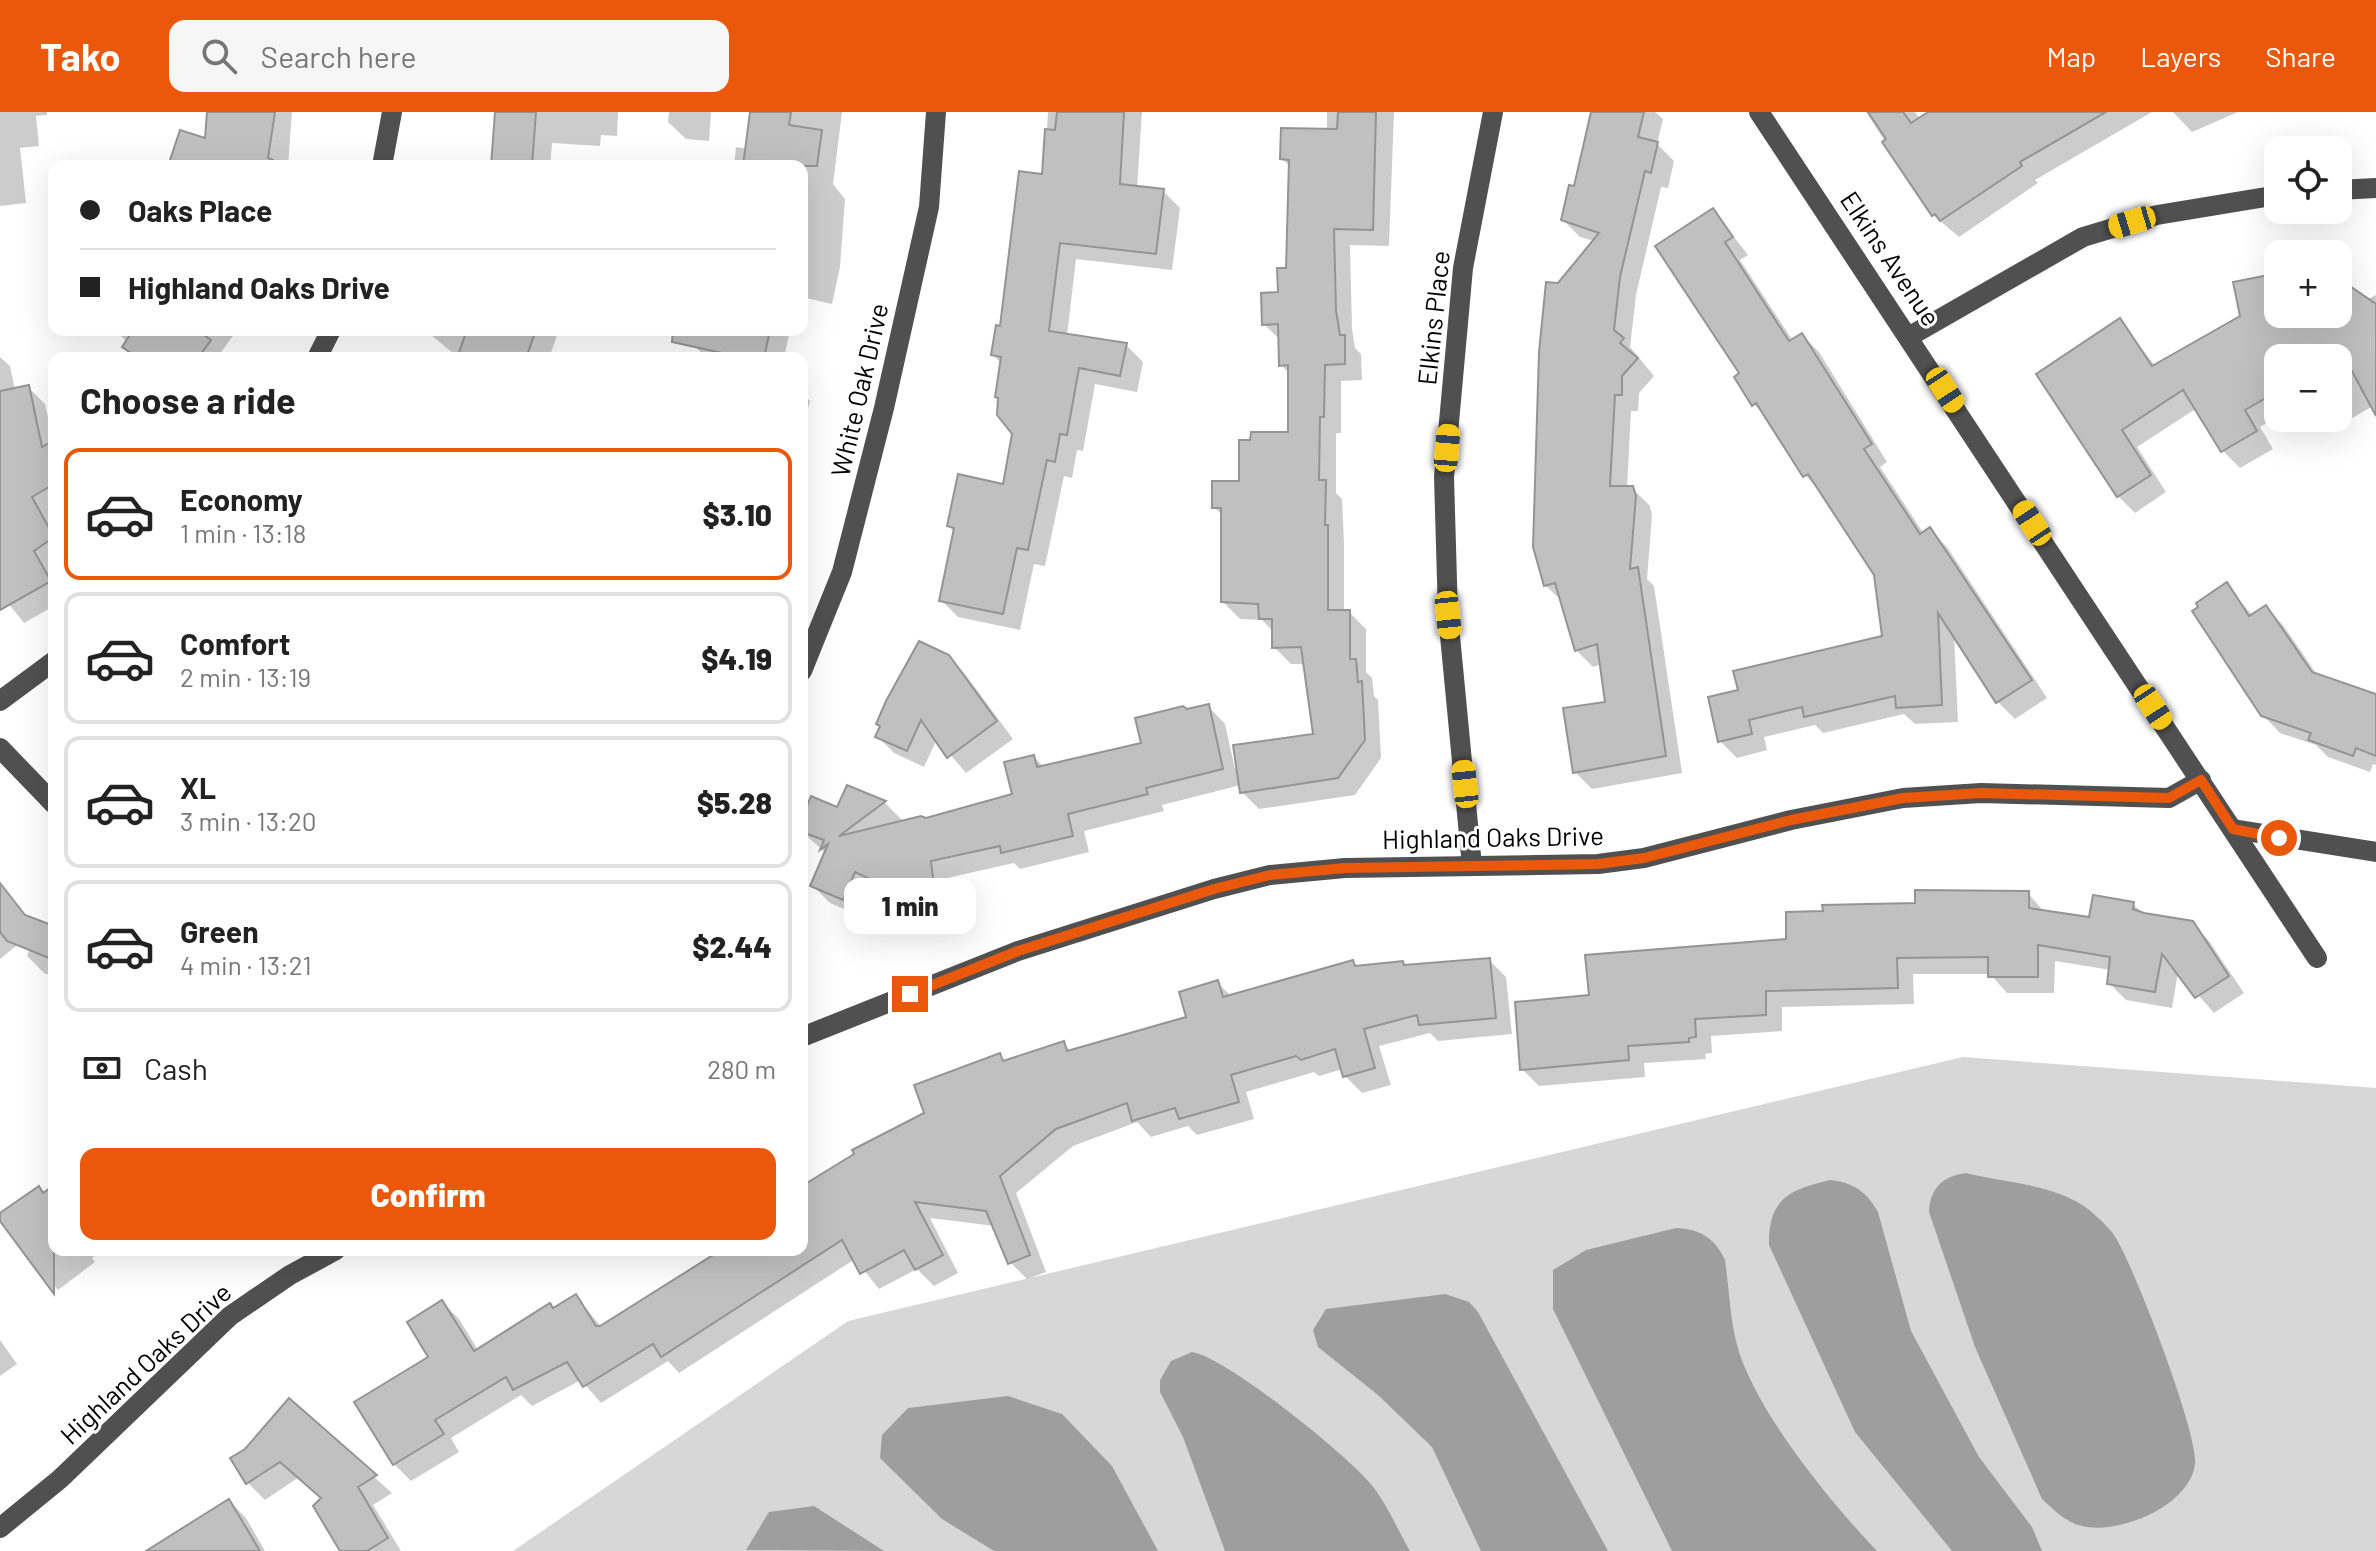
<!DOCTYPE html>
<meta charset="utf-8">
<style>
body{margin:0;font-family:Barlow,sans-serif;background:#f6f6f6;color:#222;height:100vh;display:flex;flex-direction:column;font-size:30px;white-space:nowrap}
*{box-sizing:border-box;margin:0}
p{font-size:26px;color:#767676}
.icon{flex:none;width:44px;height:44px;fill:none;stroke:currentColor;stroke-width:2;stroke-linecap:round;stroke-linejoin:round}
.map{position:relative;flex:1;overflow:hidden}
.side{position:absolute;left:48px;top:240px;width:760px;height:904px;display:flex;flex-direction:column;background:#fff;border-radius:16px;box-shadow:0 8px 32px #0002}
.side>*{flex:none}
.hud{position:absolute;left:48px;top:48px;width:760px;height:176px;border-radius:16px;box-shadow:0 8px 32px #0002;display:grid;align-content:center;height:176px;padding:0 32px;background:#fff}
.tools{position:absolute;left:2264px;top:24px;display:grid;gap:16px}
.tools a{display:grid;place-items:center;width:88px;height:88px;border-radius:16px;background:#fff;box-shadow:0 8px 32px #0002;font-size:40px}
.end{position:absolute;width:36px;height:36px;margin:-18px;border:10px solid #ea580c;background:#fff;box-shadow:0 0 0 4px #fff}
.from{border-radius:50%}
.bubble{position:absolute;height:56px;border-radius:16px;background:#fff;box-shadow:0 8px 32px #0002;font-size:26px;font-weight:800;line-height:56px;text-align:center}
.car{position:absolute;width:24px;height:48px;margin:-24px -12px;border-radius:10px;box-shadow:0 0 6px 2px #0007;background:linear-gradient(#f5c518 24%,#345 0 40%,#f5c518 0 76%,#345 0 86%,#f5c518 0)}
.hud b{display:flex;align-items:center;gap:28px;height:76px;font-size:30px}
.hud b+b{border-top:2px solid #e0e0e0}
.hud i{width:20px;height:20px;background:#222}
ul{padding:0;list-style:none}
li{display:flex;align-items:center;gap:24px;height:132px;margin:0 16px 12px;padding:0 16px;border:4px solid #e0e0e0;border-radius:16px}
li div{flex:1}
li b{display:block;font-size:30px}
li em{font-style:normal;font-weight:800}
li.selected{border-color:#ea580c}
li>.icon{width:72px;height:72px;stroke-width:1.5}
h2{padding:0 32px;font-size:36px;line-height:96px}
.pay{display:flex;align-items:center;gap:20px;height:88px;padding:0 32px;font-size:30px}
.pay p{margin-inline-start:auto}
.primary-button{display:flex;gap:16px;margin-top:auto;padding:16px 32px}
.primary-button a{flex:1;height:92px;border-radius:16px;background:#ea580c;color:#fff;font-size:32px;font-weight:800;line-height:92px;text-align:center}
header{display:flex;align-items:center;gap:48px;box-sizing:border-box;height:112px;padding:0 40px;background:#ea580c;color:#fff}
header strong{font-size:38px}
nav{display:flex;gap:44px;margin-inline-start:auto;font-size:28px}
.search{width:560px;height:72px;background:#f6f6f6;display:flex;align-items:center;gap:20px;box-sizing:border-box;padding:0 28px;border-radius:16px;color:#767676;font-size:30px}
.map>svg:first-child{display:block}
.green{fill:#d7d7d7}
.water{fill:#9e9e9e}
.shadow{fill:#0003}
.building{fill:#c0c0c0;stroke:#949494;stroke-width:2}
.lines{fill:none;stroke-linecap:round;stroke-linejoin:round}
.minor{stroke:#505050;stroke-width:20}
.route{stroke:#ea580c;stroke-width:10}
.labels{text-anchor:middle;stroke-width:6;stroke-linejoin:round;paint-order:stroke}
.street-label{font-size:26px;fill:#000;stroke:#fff}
</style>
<header>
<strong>Tako</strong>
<div class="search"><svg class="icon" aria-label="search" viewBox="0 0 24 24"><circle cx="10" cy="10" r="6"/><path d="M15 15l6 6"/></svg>Search here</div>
<nav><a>Map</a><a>Layers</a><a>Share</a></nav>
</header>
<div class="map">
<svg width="2376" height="1439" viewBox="0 0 2376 1439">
<rect width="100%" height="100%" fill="#fff"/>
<path class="green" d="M1963 945 2376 976V1439H513L848 1209Z"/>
<g class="water">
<path d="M1966 1061C2005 1071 2055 1072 2088 1097 2096 1104 2108 1114 2114 1123 2133 1151 2199 1323 2195 1352 2190 1394 2119 1423 2082 1414 2065 1410 2054 1398 2042 1387L1975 1235 1929 1100C1930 1076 1943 1064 1966 1061Z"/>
<path d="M1831 1068C1854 1071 1867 1080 1878 1100L1911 1219 1979 1345 2032 1415 2042 1439H1952L1855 1320 1769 1133C1768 1086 1791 1077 1831 1068Z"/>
<path d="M1676 1116C1700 1117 1715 1126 1725 1148 1729 1176 1730 1206 1737 1233 1754 1297 1831 1391 1877 1439H1672L1553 1197V1158L1586 1138Z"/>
<path d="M1445 1182 1469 1190 1478 1200 1608 1439H1481L1432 1335 1378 1283 1318 1235 1313 1218 1326 1197Z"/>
<path d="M1192 1240C1226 1245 1344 1341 1369 1370 1386 1389 1397 1417 1410 1439H1225L1183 1325 1160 1280V1268L1171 1249Z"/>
<path d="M1008 1284 1062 1302 1112 1354 1158 1439H994L942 1407 880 1346 882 1323 908 1296Z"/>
<path d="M814 1394 884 1439 746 1438 769 1400Z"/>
</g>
<g class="shadow">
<path d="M0 0H47V3L36 4 39 34 20 36 26 91 0 94Z"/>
<path d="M209 0H292L288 54H170L207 29Z"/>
<path d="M497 0H618L617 24 601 23 600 34 552 31 550 54H493Z"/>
<path d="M669 0H711L709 29 686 27 668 10Z"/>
<path d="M751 0H842L833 72 845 87 840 155 832 192 802 185V54H734L736 35 748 37Z"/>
<path d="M1048 0H1142L1137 76 1163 79 1180 96 1172 158 1076 147 1067 224 1126 233 1143 250 1137 280 1095 272 1083 339 1077 338 1072 366 1064 364 1045 454 1034 452 1020 518 958 505 941 488 955 420 949 414 1004 374 1014 322 1002 252 993 243 1044 64Z"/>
<path d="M1327 0H1394L1389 134 1350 133 1352 217 1355 236 1361 242 1362 268 1341 269V321H1336V381L1342 387 1344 432V500H1349L1366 517V560L1372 566 1374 584 1378 588 1381 646 1355 683 1259 697 1242 680 1241 673 1162 693 1164 699 1084 719 1089 740 1020 757 1014 751 947 766 950 791 915 795 872 776 861 804 830 791 813 774 826 741 802 720V711L838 698 848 675 885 691 902 708 897 712 925 708 1014 683 1034 645 1044 655 1143 632 1187 599 1208 594 1225 612 1235 657 1315 623 1305 552H1291L1274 535V520L1262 508 1240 507 1223 490V404L1214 395 1290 322V262L1281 253 1280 228 1264 212 1280 182 1288 158 1291 55 1282 47 1327 19Z"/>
<path d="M1590 0H1655L1663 7 1657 32 1674 49 1668 76 1661 75 1636 183 1630 235 1654 264 1639 281 1638 299H1631L1627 376H1632L1650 394 1652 403 1647 467 1654 474 1682 661 1592 677 1575 660 1608 592 1602 552 1593 555 1576 538 1563 490 1545 473 1559 173 1594 129 1580 125 1563 108 1575 77Z"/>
<path d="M1866 0H1915L1920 7 1931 0H2152L2035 68 2038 71 1959 125 1933 103Z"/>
<path d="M2173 0H2238L2192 20Z"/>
<path d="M1713 98 1748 143 1740 148 1793 229 1802 223 1819 240 1887 350 1880 355 1924 422 1930 418 1947 435 2047 586 2015 607 1998 590 1954 522 1958 610 1915 612 1904 602 1823 621 1815 613 1764 625 1767 638 1737 646 1720 629 1741 580 1884 526 1876 463 1822 381 1805 363 1768 306 1754 292 1742 262Z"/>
<path d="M2273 164 2278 169V202H2338V169L2366 188 2376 183V292L2329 320 2314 306H2338V246H2278V305L2260 315 2273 337 2240 356 2223 339 2197 296 2137 335 2166 380 2135 401 2118 384 2120 209 2156 255 2242 205Z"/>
<path d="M115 218H237L217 246H127L131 241 127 230Z"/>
<path d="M433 218H559L549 246H459L431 223Z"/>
<path d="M692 218H790L784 246H707L689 229Z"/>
<path d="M0 245 10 254 15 278 28 275 45 292 54 331V399L48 402 54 414V454L50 457 54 464V494L24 511 0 481Z"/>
<path d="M802 281 810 289 803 315H802Z"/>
<path d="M2226 473 2253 504 2266 496 2283 513 2318 564 2376 584V653L2373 652 2370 660 2328 645 2316 633 2280 621 2263 603Z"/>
<path d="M948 544 965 562 1013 627 966 661 937 627 924 655 894 641 877 624Z"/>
<path d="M0 774 37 817 0 847Z"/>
<path d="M2028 781 2045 801 2090 807 2133 792 2145 803 2192 811 2209 829 2244 881 2214 901 2178 860 2172 896 2126 888 2109 871 2111 858 2055 849 2054 881H2007L1990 862H1913L1914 892 1782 895V919L1711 924 1712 941 1705 942 1706 947 1644 951 1645 965 1539 974 1522 957 1591 885 1917 793Z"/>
<path d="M40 811 54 816V865L44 861 27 844Z"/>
<path d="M1489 848 1506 865 1512 922 1438 929 1430 921 1379 934 1391 973 1362 981 1345 964 1343 957 1319 964 1314 960 1246 980 1254 1007 1197 1023 1188 1014 1151 1025 1137 1010 1073 1034 1016 1081 1046 1160 1027 1167 1010 1150 995 1114 930 1106 958 1161 934 1174 917 1157 879 1177 855 1147 679 1261 668 1249 601 1291 581 1268 532 1294 521 1283 451 1326 459 1340 411 1369 394 1352 357 1291 431 1245 442 1190 459 1207 478 1238 576 1184 602 1216 724 1138H802V1077L926 1002 1000 944 1006 950 1063 931 1072 940 1189 906 1218 871 1232 885 1352 850 1358 856 1403 851 1407 855Z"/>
<path d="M54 1075V1138H102L92 1146 95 1150 58 1178 0 1106 39 1077 44 1082Z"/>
<path d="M0 1228 17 1252 0 1264Z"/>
<path d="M289 1289 392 1381 373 1393 401 1439H343L322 1386 299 1365 265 1388 248 1371 246 1338Z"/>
<path d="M229 1389 246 1406 265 1439H150Z"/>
</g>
<g class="building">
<path d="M207 0H275L268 46 273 48 272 54H168L180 18 205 26Z"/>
<path d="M495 0H536L532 54H491Z"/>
<path d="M750 0H791L789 13 822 18 817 54H743Z"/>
<path d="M1057 0H1124L1120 72 1164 77 1156 142 1060 131 1049 219 1127 231 1120 264 1079 256 1067 323 1060 322 1055 350 1047 348 1028 438 1017 436 1003 502 939 489 954 416 947 414 958 362 1003 372 1012 322 997 303 998 286 995 285 1001 245 991 243 996 213 1000 214 1019 59 1042 62 1045 17 1055 18Z"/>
<path d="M1338 0H1376L1373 118 1334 117 1336 199 1340 223H1345V252L1325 253 1324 305H1320L1319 368H1326L1325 413H1328V498H1350V547H1356L1358 570 1362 569 1365 628 1338 666 1240 681 1233 633 1313 622 1301 535 1272 536V507H1259L1258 492 1221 490V396H1212V369H1239V328H1250L1251 320H1288V253L1279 254 1278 212 1262 213 1261 181 1278 180 1277 156H1286L1289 48 1280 47 1281 16 1337 17Z"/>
<path d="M1591 0H1644L1638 25 1658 30 1651 61 1645 59 1620 165 1614 218 1624 226 1620 231 1638 246 1622 264V283H1615L1610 374H1633L1636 384 1630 457 1638 455 1666 644 1573 661 1563 596 1605 590 1597 532 1575 539 1555 471 1544 474 1533 435 1539 240 1546 170 1558 171 1599 121 1561 108 1569 73 1574 74Z"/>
<path d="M1868 0H1903L1911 11 1928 0H2106L2020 50 2022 54 1940 109 1935 102 1932 104 1882 30 1886 27Z"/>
<path d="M1713 96 1733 125 1725 130 1789 229 1802 221 1872 332 1864 337 1920 422 1930 415 2032 568 1996 591 1938 501 1942 593 1896 596 1895 584 1804 605 1802 595 1749 608 1752 622 1718 630 1708 585 1738 578 1733 559 1882 524 1874 463 1808 362 1803 365 1756 291 1752 294 1734 265 1739 261 1655 134Z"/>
<path d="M2274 162 2278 202H2338V166L2376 192V304L2345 246H2278V279L2245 298 2257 319 2221 340 2183 278 2122 318 2151 363 2117 385 2036 262 2120 206 2152 254 2240 204 2233 170Z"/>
<path d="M133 218H197L211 228 198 246H138L122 235Z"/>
<path d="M467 218H536L526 246H457Z"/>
<path d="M673 218H770L764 246H745L672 230Z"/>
<path d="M29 273 42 335 54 328V372L32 385 54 425 34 439 51 469 0 498V279Z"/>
<path d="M2227 470 2249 504 2266 493 2312 560 2376 582V644L2356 636 2353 644 2308 628 2311 621 2261 604 2192 499 2198 495 2196 491Z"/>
<path d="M919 529 949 543 997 609 947 646 921 608 907 639 875 625 880 614 876 612 886 589Z"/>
<path d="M1209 592 1223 657 1146 676 1148 682 1068 702 1073 724 1001 741 1000 734 931 749 934 774 896 779 855 760 843 788 810 774 828 732 820 738 824 728 802 720V706L811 684 837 695 847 673 886 689 839 724 921 704 926 706 1012 682 1004 650 1034 643 1037 655 1141 631 1135 606 1183 594 1187 597Z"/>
<path d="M0 771 25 803 54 814V848L7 829 0 820Z"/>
<path d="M1915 778 2029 779V796L2089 805 2093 783 2134 790 2133 797 2144 801 2193 809 2229 864 2195 886 2162 842 2155 880 2107 872 2110 845 2038 833V865H1988V845L1897 846 1898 876 1766 879V903L1695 907 1696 925 1689 926V930L1628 934 1629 948 1520 958 1515 890 1589 883 1585 843 1786 827V800L1823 799 1822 793 1915 791Z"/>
<path d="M1490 846 1496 906 1419 913 1417 903 1364 917 1375 956 1343 965 1335 937 1301 948 1296 944 1231 963 1239 990 1179 1007 1175 996 1132 1009 1127 991 1056 1017 1000 1064 1030 1143 1008 1152 986 1099 915 1090 943 1143 915 1158 904 1138 860 1162 842 1128 661 1245 653 1232 583 1275 567 1250 513 1278 506 1265 435 1308 444 1322 393 1353 354 1290 428 1245 407 1210 442 1188 474 1239 550 1191 553 1196 576 1182 596 1214H600L721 1138H802V1074L854 1042 852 1038 924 1001 914 973 1000 941 1003 949 1064 929 1067 939 1186 905 1179 880 1218 868 1223 885 1353 848 1355 854 1403 849 1404 853Z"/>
<path d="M54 1073V1182L0 1109V1101L39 1074 43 1081Z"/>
<path d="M289 1286 377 1363 358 1375 388 1426 367 1439H340L313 1394 321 1386 280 1350 246 1372 230 1346 245 1337Z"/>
<path d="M229 1387 260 1439H146L208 1400Z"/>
</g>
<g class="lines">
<g class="minor">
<path d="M1759 0 2317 846"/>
<path d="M382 54 392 0"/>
<path d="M2338 78 2376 76"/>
<path d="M1910 224 2083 125 2157 103 2278 83"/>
<path d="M317 246 331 218"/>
<path d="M802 559 842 460 884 296 929 95 936 0"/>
<path d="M0 589 54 549"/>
<path d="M0 636 54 692"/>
<path d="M2233 717 2376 740"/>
<path d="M1472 754 1448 503 1444 365 1463 156 1493 0"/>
<path d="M802 925 1018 839 1214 777 1270 763 1345 756 1598 752 1644 746 1791 708 1903 686 1981 681 2169 686 2201 668"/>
<path d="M0 1416 60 1367 230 1204 290 1163 336 1138"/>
</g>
</g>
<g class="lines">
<path class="route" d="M910 882 1018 839 1214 777 1270 763 1345 756 1598 752 1644 746 1791 708 1903 686 1981 681 2169 686 2201 668 2233 717 2279 726"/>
</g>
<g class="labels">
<g class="street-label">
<text transform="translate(1890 147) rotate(56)" y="9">Elkins Avenue</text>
<text transform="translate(1434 206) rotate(-84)" y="9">Elkins Place</text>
<text transform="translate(860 278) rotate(-77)" y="9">White Oak Drive</text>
<text transform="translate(1493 726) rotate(-1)" y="9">Highland Oaks Drive</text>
<text transform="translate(146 1252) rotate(-43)" y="9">Highland Oaks Drive</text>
</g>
</g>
</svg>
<div class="tools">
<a><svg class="icon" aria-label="locate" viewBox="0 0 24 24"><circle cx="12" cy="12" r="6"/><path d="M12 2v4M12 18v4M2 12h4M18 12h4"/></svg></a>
<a>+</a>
<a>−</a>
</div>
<i class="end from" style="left:2279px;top:726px"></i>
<i class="end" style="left:910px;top:882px"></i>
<div class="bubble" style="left:844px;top:766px;width:132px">1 min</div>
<i class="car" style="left:2132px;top:110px;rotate:253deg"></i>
<i class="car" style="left:1945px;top:278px;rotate:147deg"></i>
<i class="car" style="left:1447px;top:336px;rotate:5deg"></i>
<i class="car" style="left:2032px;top:411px;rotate:327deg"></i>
<i class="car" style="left:1448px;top:503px;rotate:174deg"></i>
<i class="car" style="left:2153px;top:595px;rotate:147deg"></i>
<i class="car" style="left:1465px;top:672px;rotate:354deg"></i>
<div class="hud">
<b><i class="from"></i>Oaks Place</b>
<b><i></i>Highland Oaks Drive</b>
</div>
<section class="side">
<h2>Choose a ride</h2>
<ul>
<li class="selected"><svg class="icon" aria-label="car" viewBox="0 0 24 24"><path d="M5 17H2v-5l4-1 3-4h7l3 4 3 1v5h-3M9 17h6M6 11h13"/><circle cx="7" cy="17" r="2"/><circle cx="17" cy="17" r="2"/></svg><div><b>Economy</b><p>1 min · 13:18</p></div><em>$3.10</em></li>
<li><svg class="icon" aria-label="car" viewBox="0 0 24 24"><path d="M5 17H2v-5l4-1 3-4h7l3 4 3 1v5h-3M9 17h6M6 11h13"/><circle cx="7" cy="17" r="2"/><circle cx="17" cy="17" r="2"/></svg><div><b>Comfort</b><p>2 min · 13:19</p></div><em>$4.19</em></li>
<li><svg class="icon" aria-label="car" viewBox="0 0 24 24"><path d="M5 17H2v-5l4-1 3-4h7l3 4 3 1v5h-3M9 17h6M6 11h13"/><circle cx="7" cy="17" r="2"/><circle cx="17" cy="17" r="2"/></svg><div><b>XL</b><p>3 min · 13:20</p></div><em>$5.28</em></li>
<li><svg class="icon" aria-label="car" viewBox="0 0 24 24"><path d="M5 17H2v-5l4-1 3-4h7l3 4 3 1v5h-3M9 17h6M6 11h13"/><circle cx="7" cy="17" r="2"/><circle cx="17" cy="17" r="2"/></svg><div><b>Green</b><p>4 min · 13:21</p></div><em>$2.44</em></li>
</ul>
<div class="pay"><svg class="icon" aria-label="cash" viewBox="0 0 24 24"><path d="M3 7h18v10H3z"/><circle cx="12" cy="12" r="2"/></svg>Cash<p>280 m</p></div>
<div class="primary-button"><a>Confirm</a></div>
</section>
</div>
